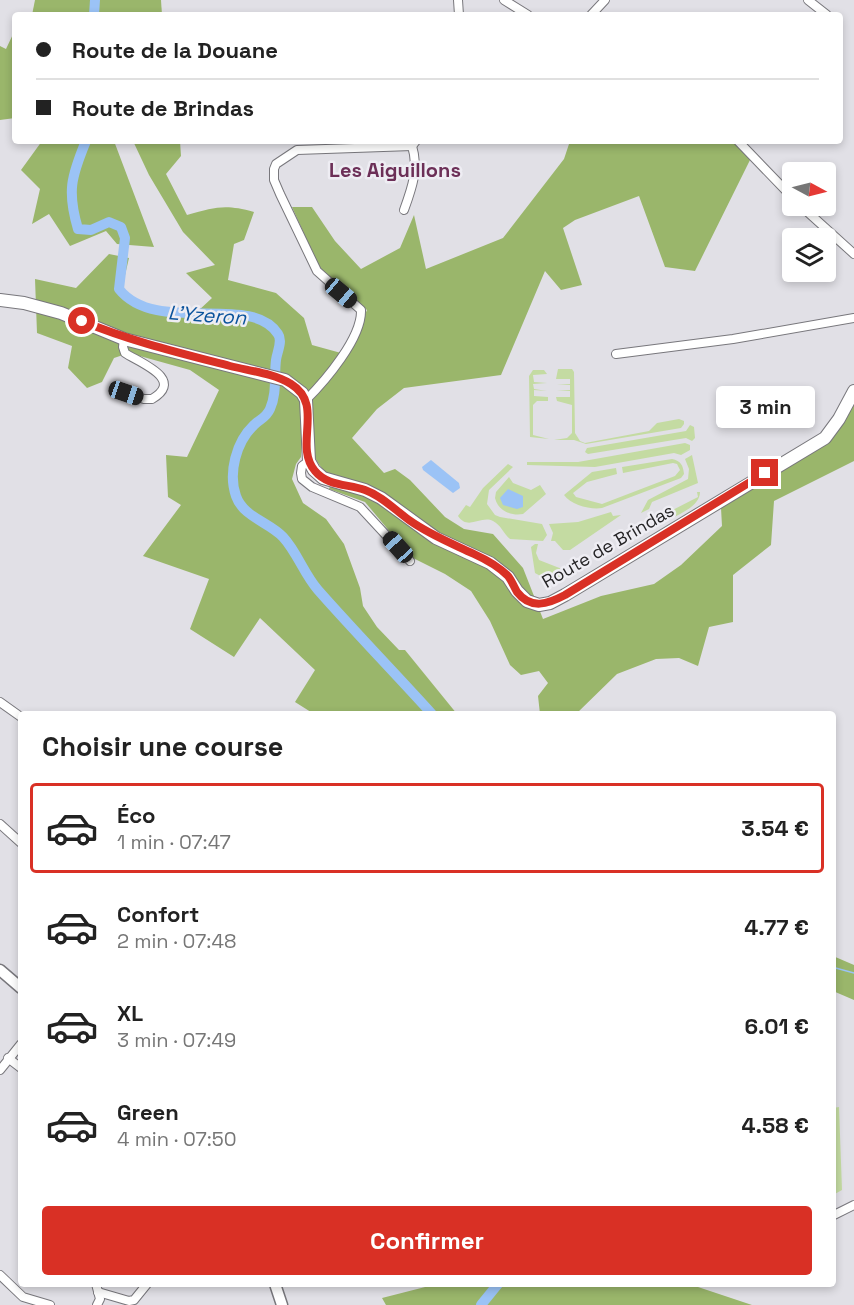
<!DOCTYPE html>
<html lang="fr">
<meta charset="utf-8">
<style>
body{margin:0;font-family:"Space Grotesk",sans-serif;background:#f6f6f6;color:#222;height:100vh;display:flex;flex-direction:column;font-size:22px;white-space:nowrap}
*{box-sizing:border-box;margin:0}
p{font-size:20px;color:#767676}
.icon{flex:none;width:33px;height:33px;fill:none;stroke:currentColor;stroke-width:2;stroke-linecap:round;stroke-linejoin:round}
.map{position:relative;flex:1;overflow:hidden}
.drawer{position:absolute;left:18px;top:711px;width:818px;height:576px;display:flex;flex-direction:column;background:#fff;border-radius:6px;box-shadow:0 3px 9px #0003}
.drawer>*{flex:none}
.hud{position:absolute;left:12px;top:12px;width:831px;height:132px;border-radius:6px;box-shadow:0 3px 9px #0003;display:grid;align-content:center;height:132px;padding:0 24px;background:#fff}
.needle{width:39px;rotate:97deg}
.controls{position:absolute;left:782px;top:162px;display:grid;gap:12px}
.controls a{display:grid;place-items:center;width:54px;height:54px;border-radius:6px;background:#fff;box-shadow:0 3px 9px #0003;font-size:30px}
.end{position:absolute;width:27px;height:27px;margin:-14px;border:8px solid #d93025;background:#fff;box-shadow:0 0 0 3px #fff}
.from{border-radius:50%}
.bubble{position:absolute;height:42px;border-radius:6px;background:#fff;box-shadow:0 3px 9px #0003;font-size:20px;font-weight:800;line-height:42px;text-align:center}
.car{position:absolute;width:18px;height:36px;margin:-18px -9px;border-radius:8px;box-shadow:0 0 4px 2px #0007;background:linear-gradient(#222 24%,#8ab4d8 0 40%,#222 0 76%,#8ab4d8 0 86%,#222 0)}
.hud b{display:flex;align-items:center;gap:21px;height:57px;font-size:22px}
.hud b+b{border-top:2px solid #e0e0e0}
.hud i{width:15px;height:15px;background:#222}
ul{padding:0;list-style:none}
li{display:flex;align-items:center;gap:18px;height:90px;margin:0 12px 9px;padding:0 12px;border:3px solid transparent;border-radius:6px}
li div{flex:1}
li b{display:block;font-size:22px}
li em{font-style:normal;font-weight:800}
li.selected{border-color:#d93025}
li>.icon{width:54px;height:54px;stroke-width:1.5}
h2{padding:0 24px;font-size:27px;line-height:72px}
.primary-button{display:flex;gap:12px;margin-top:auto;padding:12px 24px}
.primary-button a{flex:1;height:69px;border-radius:6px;background:#d93025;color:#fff;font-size:24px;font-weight:800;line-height:69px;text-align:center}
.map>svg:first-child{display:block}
.green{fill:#c4dba2}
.forest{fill:#9ab66b}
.water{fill:#9bc3f6}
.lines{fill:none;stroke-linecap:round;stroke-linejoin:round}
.stream{stroke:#9bc3f6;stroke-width:1.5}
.river{stroke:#9bc3f6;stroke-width:10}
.street-casing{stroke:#78777c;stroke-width:10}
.secondary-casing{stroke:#78777c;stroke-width:13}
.primary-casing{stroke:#78777c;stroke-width:14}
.street{stroke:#fff;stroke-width:8}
.secondary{stroke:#fff;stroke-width:10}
.primary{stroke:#fff;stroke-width:12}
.route{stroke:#d93025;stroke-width:8}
.labels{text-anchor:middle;stroke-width:5;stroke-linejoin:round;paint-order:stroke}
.street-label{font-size:18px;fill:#252426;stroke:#eeedf3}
.neighbourhood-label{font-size:20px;font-weight:bold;fill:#6c2f57;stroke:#eeedf3}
.water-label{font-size:20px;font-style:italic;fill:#0b539c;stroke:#eeedf3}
</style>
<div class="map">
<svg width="854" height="1305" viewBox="0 0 854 1305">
<rect width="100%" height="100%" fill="#e1e0e6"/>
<g class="green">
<path d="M558 369H572L574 372 575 433 580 441 585 443 649 431 657 423 679 419 684 421V424L681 428 586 444 574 440H554L567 438 572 433V405L557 401 556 397H570V391H557L570 390V385H557L570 384V379H556Z"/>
<path d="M533 370H544L547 374 533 375 534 382 547 383 533 384 534 389 547 391 534 390V396L548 397V401H537L533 405V435L549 439 530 437 529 376Z"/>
<path d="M690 425 694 427 695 438 692 441 686 438 588 454 585 452 587 448 686 431Z"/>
<path d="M685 443 690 445V450L681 455 674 453 595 467 527 465V462H578Z"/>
<path d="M692 455 698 483 652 502 649 509 641 513 648 500 688 479 689 469 685 459Z"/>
<path d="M672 459C681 461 683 465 684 474L681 478 602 508C591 510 571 505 564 495L592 472 616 468 617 474 587 482 573 493 576 497 602 504 675 476 680 470 677 464 673 463 623 473 622 467Z"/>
<path d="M508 464 513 467 489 490 487 504 495 515 500 517 542 524 547 535 543 541 510 539C503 533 501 525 493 521 481 515 468 531 458 516L466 505 470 507 483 488Z"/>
<path d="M509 477 513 483 531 490 540 485 546 494 523 514C511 516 498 511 495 498L496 492Z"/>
<path d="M697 492H700C700 507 677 515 664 522L660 523 647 518 649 515 657 518 698 497Z"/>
<path d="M611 512 613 516 621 515 570 550H563L555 541H551L553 533 549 524 578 522Z"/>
<path d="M535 544H538L536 553 539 560 562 569 560 577 544 578 535 573 531 547Z"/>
<path d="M839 1107 842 1190 833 1195V1108Z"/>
</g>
<g class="forest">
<path d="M35 0H161L162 15H32Z"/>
<path d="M15 30V118L0 120V46L6 49Z"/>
<path d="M42 141H114L154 247 117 244 106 231 70 246 49 214 32 224 40 189 21 170Z"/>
<path d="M133 141H180L181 156 166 174 187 215C216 207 225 204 254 212L244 240 234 244 228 280 276 293 304 318 312 345 341 353 310 395 304 415 301 457 296 464 292 479 303 503 326 519 344 544 360 588 363 606 377 627 399 650H405L457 714H314L295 702 315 670 260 618 234 657 190 629 209 579 143 556 181 505 168 497 166 455 187 457 219 390 190 370 129 353 114 358 102 382 87 388 68 368 72 346 37 333 35 279 76 288 109 254 129 258 122 288C139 311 171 309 198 311L212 298 186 273 215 265 183 232 149 175Z"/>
<path d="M570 141H735L750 160 695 271 665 267 639 196 575 220 563 228 582 285 561 290 545 271 501 375 404 388 377 409 352 438 384 473 395 469 410 480 445 517 464 529 493 534 523 568 543 619 601 596 654 584 681 565 722 526 721 508 826 442 854 398V461L774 501 771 545 733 575V622L709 627 698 666 679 658 656 659 617 674 576 714H540L538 696 548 683 539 671 521 675 510 665 490 621 471 591 445 574 411 557 365 502 329 489 333 478C299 453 319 432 311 397L347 355 367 310 320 269 292 207H312L335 241 361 269 400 248 414 215 426 269 503 238 564 159Z"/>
<path d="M833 956 854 965V1000L833 991Z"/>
<path d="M430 1284H689L752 1305H386L382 1298 429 1286Z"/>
</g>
<g class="water">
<path d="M431 460 459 483 460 488 453 493 423 470 422 467Z"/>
<path d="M508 489 523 496V507L517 509 503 505 500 498Z"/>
</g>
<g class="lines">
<path class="stream" d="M832 967 854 973"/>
<g class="river">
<path d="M94 15 95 0"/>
<path d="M86 141C71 177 67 192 78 229L91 230 109 222 121 227 125 238 119 289C156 336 252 292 278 334 283 341 277 352 276 360 274 376 277 394 270 409 266 418 260 419 254 425 236 442 228 473 236 496 243 517 269 522 283 537 297 552 304 574 318 590 355 632 394 672 432 714"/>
<path d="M481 1305 498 1284"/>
</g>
<defs>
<g id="street">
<path d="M458 0 459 15"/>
<path d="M504 0 528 15"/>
<path d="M808 0 827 15"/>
<path d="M591 15 605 0"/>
<path d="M738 141 792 197"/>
<path d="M801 206 854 254"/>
<path d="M404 210C412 188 419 169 412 146"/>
<path d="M616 354 733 339 854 318"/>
<path d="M114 389 144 399H152C186 379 138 362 125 353L123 347 124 339"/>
<path d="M306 400C325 381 362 338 361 310L317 271 280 194 274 180V169L276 164 297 150 412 146 416 141"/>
<path d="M309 461 302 466 301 473 302 479 312 487 360 507 410 561"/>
<path d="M0 702 21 717"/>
<path d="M0 824 21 843"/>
<path d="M8 1058 21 1068"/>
<path d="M0 1070 21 1044"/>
<path d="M832 1216 854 1205"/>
<path d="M0 1275 23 1297 50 1305"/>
<path d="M96 1284 100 1299 97 1305"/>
<path d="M98 1292 129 1301 134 1300 147 1284"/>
</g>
<g id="secondary">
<path d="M0 970 21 988"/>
<path d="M275 1284 282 1305"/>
</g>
<path id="primary" d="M0 300 24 303 61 313 124 339 285 380 302 393 306 400 309 461 314 470 323 478 365 490 381 498 436 538 490 563 508 577 517 591 527 601 539 605 550 603 565 595 825 438 839 419 854 391"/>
</defs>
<use href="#street" class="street-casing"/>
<use href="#secondary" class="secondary-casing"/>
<use href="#primary" class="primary-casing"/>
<use href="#street" class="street"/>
<use href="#secondary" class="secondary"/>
<use href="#primary" class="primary"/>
</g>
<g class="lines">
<path class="route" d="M82 321C130 341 180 353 230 366 250 371 273 373 291 384 325 405 293 445 315 471 327 486 348 484 365 490 382 496 395 510 409 520 430 535 451 543 474 554 485 559 499 567 508 576 512 581 514 587 517 592 531 610 548 604 565 595L765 473"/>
</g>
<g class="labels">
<g class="street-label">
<text transform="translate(608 546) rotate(-30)" y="6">Route de Brindas</text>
</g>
<g class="neighbourhood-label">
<text x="395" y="177">Les Aiguillons</text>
</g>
<g class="water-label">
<text transform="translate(207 315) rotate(4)" y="7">L'Yzeron</text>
</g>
</g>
</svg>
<div class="controls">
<a><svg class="needle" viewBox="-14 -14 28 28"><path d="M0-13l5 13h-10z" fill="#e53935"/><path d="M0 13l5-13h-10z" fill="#767676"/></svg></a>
<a><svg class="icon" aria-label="layers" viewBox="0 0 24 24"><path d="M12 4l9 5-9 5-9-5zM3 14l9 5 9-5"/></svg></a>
</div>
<i class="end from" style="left:82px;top:321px"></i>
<i class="end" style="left:765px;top:473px"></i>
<div class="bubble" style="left:716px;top:386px;width:99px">3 min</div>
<i class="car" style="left:341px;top:293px;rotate:130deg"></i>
<i class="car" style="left:126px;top:393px;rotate:109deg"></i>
<i class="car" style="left:398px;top:547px;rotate:318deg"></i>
<div class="hud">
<b><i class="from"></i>Route de la Douane</b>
<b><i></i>Route de Brindas</b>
</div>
<section class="drawer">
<h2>Choisir une course</h2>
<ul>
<li class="selected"><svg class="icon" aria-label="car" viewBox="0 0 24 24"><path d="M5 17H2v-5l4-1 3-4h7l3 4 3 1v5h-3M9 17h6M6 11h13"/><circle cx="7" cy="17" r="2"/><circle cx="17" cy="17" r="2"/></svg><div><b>Éco</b><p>1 min · 07:47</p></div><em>3.54 €</em></li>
<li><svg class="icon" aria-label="car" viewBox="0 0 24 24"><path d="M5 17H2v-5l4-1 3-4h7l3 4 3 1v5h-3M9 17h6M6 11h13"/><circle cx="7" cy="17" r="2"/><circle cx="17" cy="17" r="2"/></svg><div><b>Confort</b><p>2 min · 07:48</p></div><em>4.77 €</em></li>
<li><svg class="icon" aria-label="car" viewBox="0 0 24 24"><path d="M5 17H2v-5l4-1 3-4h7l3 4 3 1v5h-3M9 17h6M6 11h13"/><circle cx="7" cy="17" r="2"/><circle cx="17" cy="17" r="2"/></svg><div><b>XL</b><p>3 min · 07:49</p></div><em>6.01 €</em></li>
<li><svg class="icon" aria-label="car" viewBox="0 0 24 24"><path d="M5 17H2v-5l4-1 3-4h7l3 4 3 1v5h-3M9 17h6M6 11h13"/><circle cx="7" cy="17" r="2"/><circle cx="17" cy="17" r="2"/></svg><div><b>Green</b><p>4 min · 07:50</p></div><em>4.58 €</em></li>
</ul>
<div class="primary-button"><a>Confirmer</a></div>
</section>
</div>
